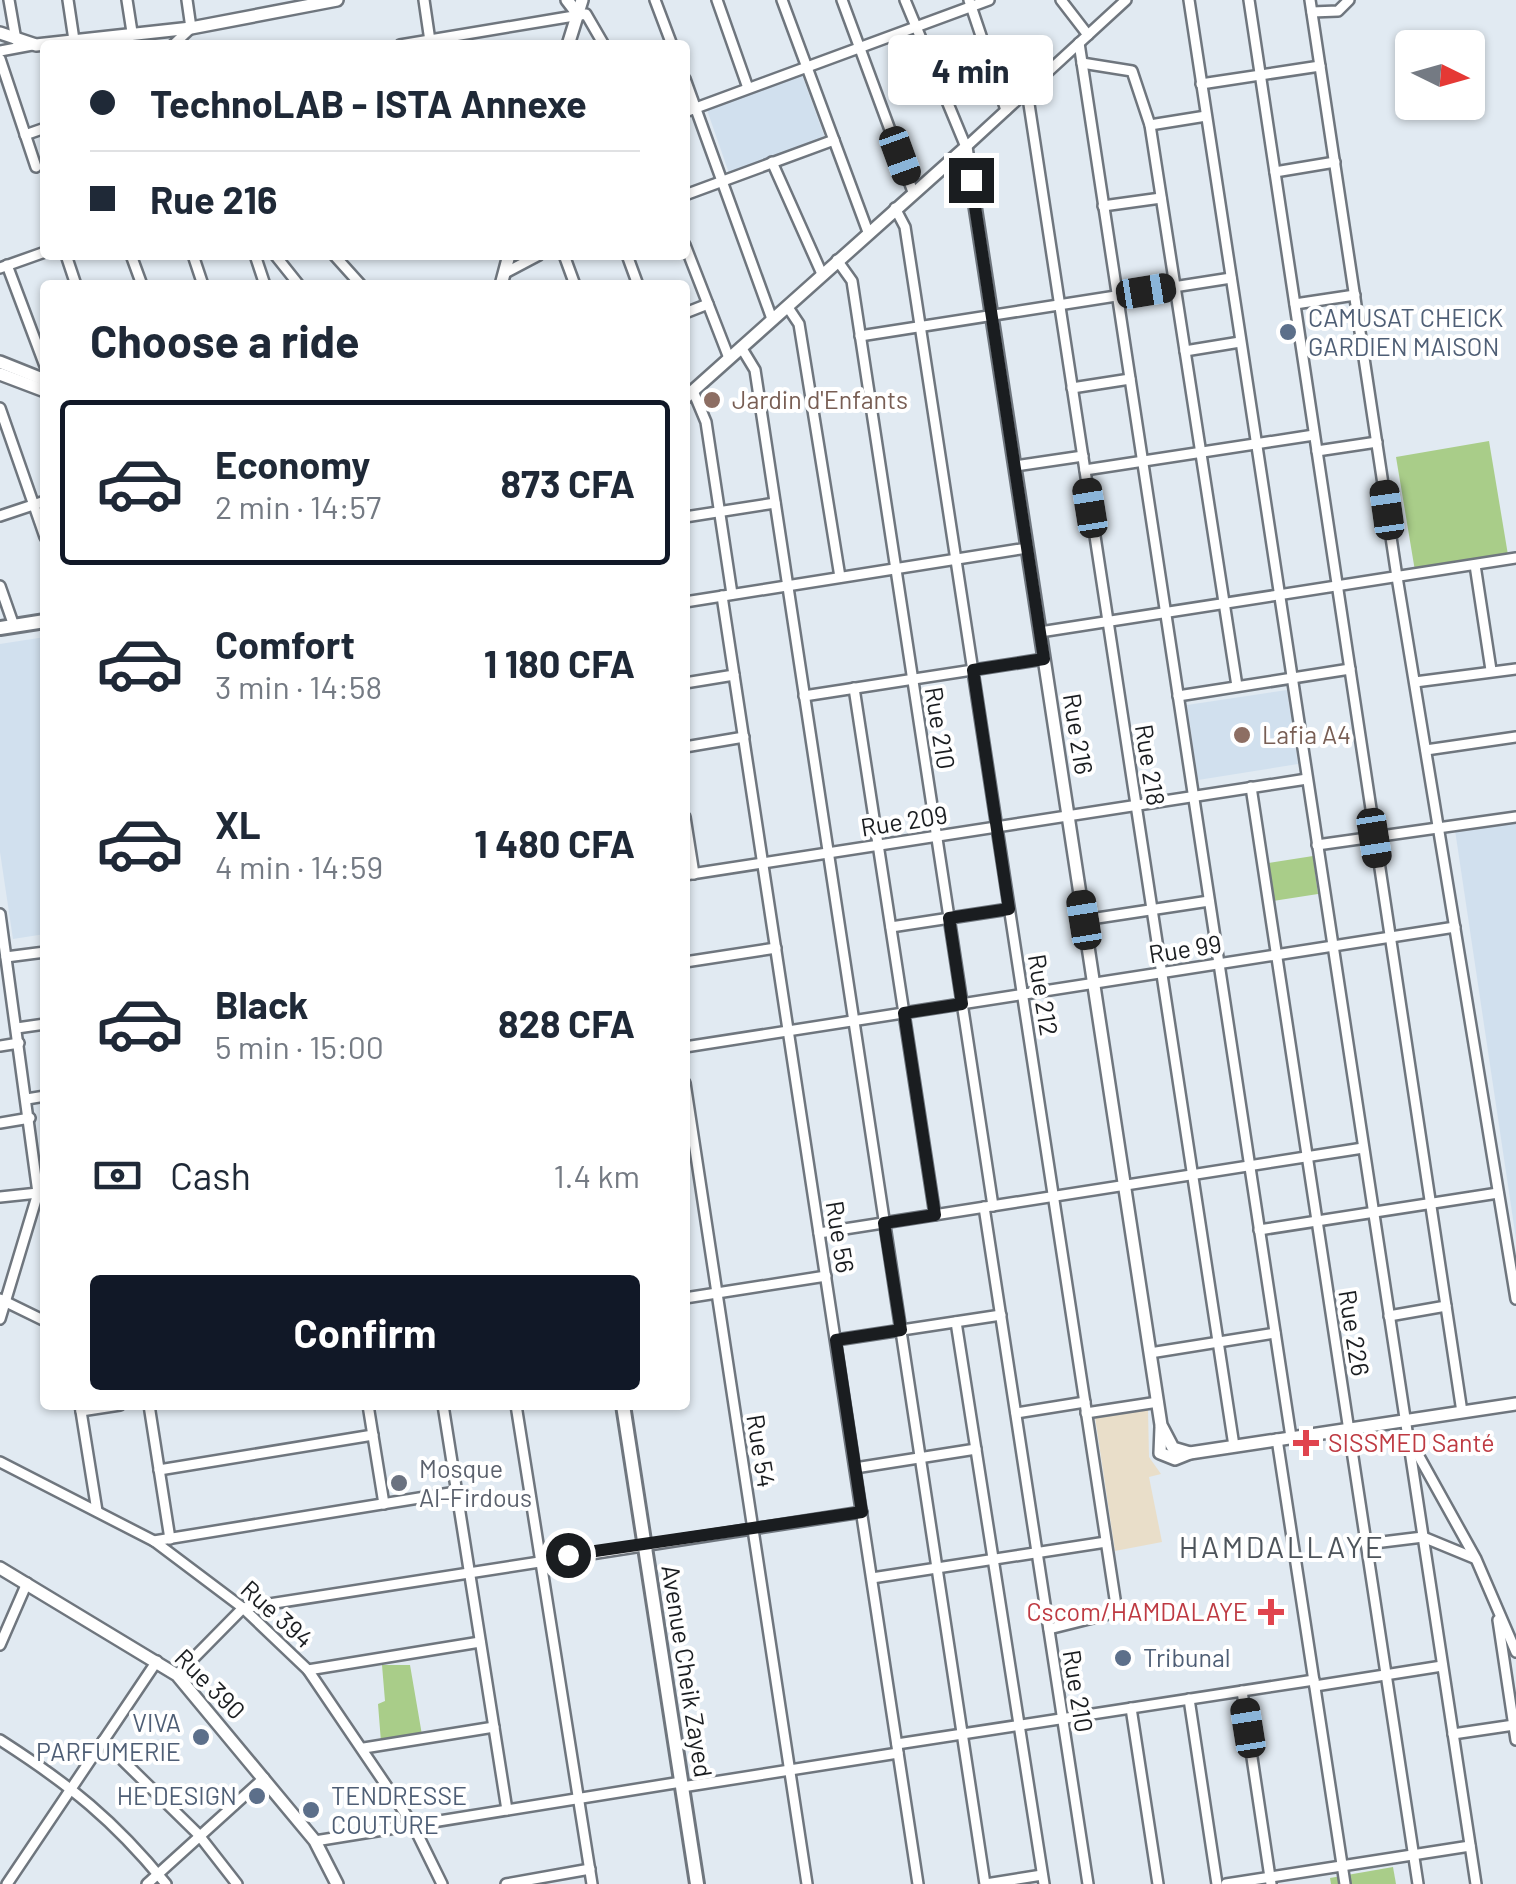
<!DOCTYPE html>
<meta charset="utf-8">
<style>
body{margin:0;font-family:Barlow,sans-serif;background:#f2f2f3;color:#1f2937;height:100vh;display:flex;flex-direction:column;font-size:38px;white-space:nowrap}
*{box-sizing:border-box;margin:0}
p{font-size:32px;color:#747a83}
.icon{flex:none;width:55px;height:55px;fill:none;stroke:currentColor;stroke-width:2;stroke-linecap:round;stroke-linejoin:round}
.map{position:relative;flex:1;overflow:hidden}
.side{position:absolute;left:40px;top:280px;width:650px;height:1130px;display:flex;flex-direction:column;background:#fff;border-radius:10px;box-shadow:0 2px 8px #0004}
.side>*{flex:none}
.guide{position:absolute;left:40px;top:40px;width:650px;height:220px;border-radius:10px;box-shadow:0 2px 8px #0004;display:grid;align-content:center;height:220px;padding:0 50px;background:#fff}
.needle{width:65px;rotate:95deg}
.tools{position:absolute;left:1395px;top:30px;display:grid;gap:20px}
.tools a{display:grid;place-items:center;width:90px;height:90px;border-radius:10px;background:#fff;box-shadow:0 2px 8px #0004;font-size:50px}
.end{position:absolute;width:45px;height:45px;margin:-22px;border:12px solid #1a1d20;background:#fff;box-shadow:0 0 0 5px #fff}
.from{border-radius:50%}
.bubble{position:absolute;height:70px;border-radius:10px;background:#fff;box-shadow:0 2px 8px #0004;font-size:32px;font-weight:700;line-height:70px;text-align:center}
.car{position:absolute;width:30px;height:60px;margin:-30px -15px;border-radius:12px;box-shadow:0 0 8px 2px #0007;background:linear-gradient(#222 24%,#8ab4d8 0 40%,#222 0 76%,#8ab4d8 0 86%,#222 0)}
.guide b{display:flex;align-items:center;gap:35px;height:95px;font-size:38px}
.guide b+b{border-top:2px solid #e0e1e3}
.guide i{width:25px;height:25px;background:#1f2937}
ul{padding:0;list-style:none}
li{display:flex;align-items:center;gap:30px;height:165px;margin:0 20px 15px;padding:0 30px;border:5px solid transparent;border-radius:10px}
li div{flex:1}
li b{display:block;font-size:38px}
li em{font-style:normal;font-weight:700}
li.active{border-color:#111827}
li>.icon{width:90px;height:90px;stroke-width:1.5}
h2{padding:0 50px;font-size:45px;line-height:120px}
.pay{display:flex;align-items:center;gap:25px;height:110px;padding:0 50px;font-size:38px}
.pay p{margin-inline-start:auto}
.primary-button{display:flex;gap:20px;margin-top:auto;padding:20px 50px}
.primary-button a{flex:1;height:115px;border-radius:10px;background:#111827;color:#fff;font-size:40px;font-weight:700;line-height:115px;text-align:center}
.map>svg:first-child{display:block}
.commercial{fill:#e9dec9}
.built{fill:#d1e0ee}
.green{fill:#a9cd89}
.lines{fill:none;stroke-linecap:round;stroke-linejoin:round}
.minor-casing{stroke:#6f767e;stroke-width:14}
.tertiary-casing{stroke:#6f767e;stroke-width:16}
.secondary-casing{stroke:#6f767e;stroke-width:18}
.minor{stroke:#fff;stroke-width:9}
.tertiary{stroke:#fff;stroke-width:11}
.secondary{stroke:#fff;stroke-width:12}
.route{stroke:#1a1d20;stroke-width:12}
.service-dot{fill:#5c6f8a;stroke:#fff;stroke-width:4}
.education-dot{fill:#8d6e63;stroke:#fff;stroke-width:4}
.health-dot{fill:#e0444e;stroke:#fff;stroke-width:4}
.worship-dot{fill:#6b7280;stroke:#fff;stroke-width:4}
.labels{text-anchor:middle;stroke-width:8;stroke-linejoin:round;paint-order:stroke}
.service-label{font-size:25px;fill:#4e5e75;stroke:#fff;text-anchor:start}
.education-label{font-size:25px;fill:#785e54;stroke:#fff;text-anchor:start}
.street-label{font-size:25px;fill:#1a1d20;stroke:#fff}
.health-label{font-size:25px;fill:#be3a42;stroke:#fff;text-anchor:start}
.worship-label{font-size:25px;fill:#5b616d;stroke:#fff;text-anchor:start}
.quarter-label{font-size:30px;letter-spacing:2.5px;fill:#4d545b;stroke:#fff}
</style>
<div class="map">
<svg width="1516" height="1884" viewBox="0 0 1516 1884">
<rect width="100%" height="100%" fill="#e1eaf2"/>
<path class="commercial" d="M1148 1409 1149 1457 1161 1474 1149 1477 1162 1542 1115 1551 1095 1417Z"/>
<g class="built">
<path d="M802 75 825 138 729 173 707 110Z"/>
<path d="M45 637V934L13 939 0 852V644Z"/>
<path d="M1287 690 1298 764 1198 780 1187 705Z"/>
<path d="M1516 822V1239L1455 830Z"/>
</g>
<g class="green">
<path d="M1489 441 1508 555 1415 571 1396 457Z"/>
<path d="M1313 856 1318 894 1273 901 1268 863Z"/>
<path d="M382 1665H410L422 1735 381 1742 378 1704 385 1701Z"/>
<path d="M1393 1867 1396 1884H1331L1330 1878Z"/>
</g>
<g class="lines">
<defs>
<g id="minor">
<path d="M9 0 16 40"/>
<path d="M68 0 74 40"/>
<path d="M127 0 132 32"/>
<path d="M424 0 430 41"/>
<path d="M655 0 672 45"/>
<path d="M717 0 748 88"/>
<path d="M782 0 868 232"/>
<path d="M842 0 913 192"/>
<path d="M905 0 966 147 1126 0"/>
<path d="M969 0 1006 110"/>
<path d="M1061 0 1088 35"/>
<path d="M1189 0 1476 1884"/>
<path d="M1249 0 1462 1412"/>
<path d="M1310 0 1397 577 1516 1299"/>
<path d="M1312 12 1338 11 1349 0"/>
<path d="M108 38 130 45"/>
<path d="M1079 43 1291 1437"/>
<path d="M173 45 191 28 187 0"/>
<path d="M400 45 586 14 604 45"/>
<path d="M0 51 32 45"/>
<path d="M0 59 36 167"/>
<path d="M1082 63 1132 71 1150 125 1237 686"/>
<path d="M685 79 772 319"/>
<path d="M1201 84 1320 66"/>
<path d="M1027 91 1234 1446"/>
<path d="M685 112 989 0"/>
<path d="M1150 125 1206 116"/>
<path d="M25 135 45 128"/>
<path d="M772 162 822 274"/>
<path d="M1275 172 1335 162"/>
<path d="M685 195 834 140"/>
<path d="M1103 206 1161 198"/>
<path d="M895 208 905 227 1117 1612 1049 1629"/>
<path d="M685 245 729 358"/>
<path d="M66 255 76 285"/>
<path d="M131 255 142 285"/>
<path d="M193 255 203 285"/>
<path d="M255 255 265 285"/>
<path d="M275 255 299 285"/>
<path d="M334 255 361 285"/>
<path d="M564 255 575 285"/>
<path d="M627 255 638 285"/>
<path d="M837 260 852 281 993 1206"/>
<path d="M7 265 45 366"/>
<path d="M0 268 45 252"/>
<path d="M505 273 539 255"/>
<path d="M1295 304 1355 295"/>
<path d="M787 306 799 324 840 577"/>
<path d="M685 313 708 304"/>
<path d="M860 336 1231 278"/>
<path d="M741 347 755 370 985 1884"/>
<path d="M1185 351 1240 342"/>
<path d="M1072 388 1130 379"/>
<path d="M693 391 706 422 732 594"/>
<path d="M0 408 45 537"/>
<path d="M1317 451 1377 442"/>
<path d="M1015 466 1083 456"/>
<path d="M1085 470 1314 435"/>
<path d="M0 516 45 501"/>
<path d="M685 517 775 503"/>
<path d="M1475 565 1491 670"/>
<path d="M0 586 14 626"/>
<path d="M722 596 918 1884"/>
<path d="M685 602 1027 548"/>
<path d="M1040 632 1516 558"/>
<path d="M1415 682 1516 669"/>
<path d="M685 683 734 675"/>
<path d="M854 688 935 1215"/>
<path d="M804 696 1044 659"/>
<path d="M1178 696 1350 669"/>
<path d="M685 747 744 737"/>
<path d="M1426 750 1516 737"/>
<path d="M1251 787 1418 1884"/>
<path d="M685 817 694 874"/>
<path d="M1317 845 1516 817"/>
<path d="M685 875 1307 779"/>
<path d="M0 914 38 1193 0 1319"/>
<path d="M1084 920 1209 901"/>
<path d="M891 927 1009 909"/>
<path d="M6 957 45 952"/>
<path d="M685 962 776 948"/>
<path d="M17 1028 45 1024"/>
<path d="M0 1046 19 1043"/>
<path d="M685 1047 1455 927"/>
<path d="M685 1083 807 1884"/>
<path d="M27 1099 45 1096"/>
<path d="M0 1123 30 1118"/>
<path d="M0 1197 38 1193"/>
<path d="M984 1207 1088 1884"/>
<path d="M1259 1230 1498 1193"/>
<path d="M819 1233 1363 1148"/>
<path d="M685 1298 826 1276"/>
<path d="M0 1299 45 1321"/>
<path d="M1389 1316 1446 1306"/>
<path d="M956 1322 1044 1884"/>
<path d="M836 1340 1001 1315"/>
<path d="M1150 1353 1275 1333"/>
<path d="M80 1405 97 1511"/>
<path d="M149 1405 170 1539"/>
<path d="M368 1405 384 1504"/>
<path d="M443 1405 507 1810"/>
<path d="M516 1405 592 1884"/>
<path d="M81 1411 120 1405"/>
<path d="M1016 1413 1085 1402"/>
<path d="M1086 1413 1158 1402"/>
<path d="M1277 1439 1345 1884"/>
<path d="M1411 1442 1476 1559 1516 1652"/>
<path d="M0 1462 154 1541 243 1608 308 1670 413 1825 442 1884"/>
<path d="M855 1468 976 1449"/>
<path d="M159 1470 373 1435"/>
<path d="M154 1541 456 1492"/>
<path d="M1366 1544 1423 1537 1474 1558"/>
<path d="M872 1578 1106 1542"/>
<path d="M1498 1620 1516 1740"/>
<path d="M0 1645 27 1583"/>
<path d="M308 1670 480 1642"/>
<path d="M177 1675 243 1608 862 1512"/>
<path d="M1315 1686 1442 1666"/>
<path d="M1242 1691 1271 1884"/>
<path d="M1189 1699 1217 1884"/>
<path d="M1131 1708 1158 1884"/>
<path d="M1453 1734 1514 1725"/>
<path d="M0 1740C70 1785 114 1820 166 1884"/>
<path d="M103 1741 198 1834 237 1884"/>
<path d="M897 1744 1314 1680"/>
<path d="M364 1748 494 1727"/>
<path d="M682 1787 898 1753"/>
<path d="M315 1841 681 1782"/>
<path d="M7 1884 157 1661"/>
<path d="M147 1884 264 1778"/>
<path d="M506 1884 590 1869"/>
<path d="M986 1884 1042 1875"/>
<path d="M1226 1884 1470 1846"/>
</g>
<g id="tertiary">
<path d="M567 0 577 13"/>
<path d="M0 33 36 45 191 28 337 0"/>
<path d="M568 45 582 0"/>
<path d="M966 147 1161 1425 1173 1448 1190 1453"/>
<path d="M501 285 509 255"/>
<path d="M0 362 45 380"/>
<path d="M0 374 45 391"/>
<path d="M685 398 966 147"/>
<path d="M1161 1427 1160 1453 1175 1459 1190 1453 1516 1404"/>
<path d="M0 1568 177 1675 315 1841 337 1884"/>
</g>
<g id="secondary">
<path d="M0 628 45 621"/>
<path d="M623 1405 697 1884"/>
</g>
</defs>
<use href="#minor" class="minor-casing"/>
<use href="#tertiary" class="tertiary-casing"/>
<use href="#secondary" class="secondary-casing"/>
<use href="#minor" class="minor"/>
<use href="#tertiary" class="tertiary"/>
<use href="#secondary" class="secondary"/>
</g>
<g class="lines">
<path class="route" d="M568 1555 862 1512 836 1340 901 1330 884 1223 935 1215 904 1013 962 1004 949 918 1009 909 973 670 1044 659 971 180"/>
</g>
<g class="service-dot">
<circle cx="1288" cy="332" r="10"/>
<circle cx="1123" cy="1658" r="10"/>
<circle cx="201" cy="1737" r="10"/>
<circle cx="257" cy="1796" r="10"/>
<circle cx="311" cy="1810" r="10"/>
</g>
<g class="education-dot">
<circle cx="712" cy="400" r="10"/>
<circle cx="1242" cy="735" r="10"/>
</g>
<g class="health-dot">
<path d="M1301 1428h10v10h10v10h-10v10h-10v-10h-10v-10h10z"/>
<path d="M1266 1597h10v10h10v10h-10v10h-10v-10h-10v-10h10z"/>
</g>
<circle class="worship-dot" cx="399" cy="1483" r="10"/>
<g class="labels">
<g class="service-label">
<text x="1308" y="327">CAMUSAT CHEICK<tspan x="1308" dy="29">GARDIEN MAISON</tspan></text>
<text x="1143" y="1667">Tribunal</text>
<text x="181" y="1732" text-anchor="end">VIVA<tspan x="181" dy="29">PARFUMERIE</tspan></text>
<text x="237" y="1805" text-anchor="end">HE DESIGN</text>
<text x="331" y="1805">TENDRESSE<tspan x="331" dy="29">COUTURE</tspan></text>
</g>
<g class="education-label">
<text x="732" y="409">Jardin d'Enfants</text>
<text x="1262" y="744">Lafia A4</text>
</g>
<g class="street-label">
<text transform="translate(940 728) rotate(81)" y="9">Rue 210</text>
<text transform="translate(1078 734) rotate(81)" y="9">Rue 216</text>
<text transform="translate(1150 765) rotate(81)" y="9">Rue 218</text>
<text transform="translate(904 821) rotate(-9)" y="9">Rue 209</text>
<text transform="translate(1185 949) rotate(-9)" y="9">Rue 99</text>
<text transform="translate(1043 995) rotate(81)" y="9">Rue 212</text>
<text transform="translate(840 1237) rotate(81)" y="9">Rue 56</text>
<text transform="translate(1354 1333) rotate(81)" y="9">Rue 226</text>
<text transform="translate(761 1451) rotate(81)" y="9">Rue 54</text>
<text transform="translate(277 1614) rotate(42)" y="9">Rue 394</text>
<text transform="translate(687 1671) rotate(81)" y="9">Avenue Cheik Zayed</text>
<text transform="translate(210 1684) rotate(45)" y="9">Rue 390</text>
<text transform="translate(1078 1691) rotate(81)" y="9">Rue 210</text>
</g>
<g class="health-label">
<text x="1328" y="1452">SISSMED Santé</text>
<text x="1248" y="1621" text-anchor="end">Cscom/HAMDALAYE</text>
</g>
<g class="worship-label">
<text x="419" y="1478">Mosque<tspan x="419" dy="29">Al-Firdous</tspan></text>
</g>
<g class="quarter-label">
<text x="1282" y="1558">HAMDALLAYE</text>
</g>
</g>
</svg>
<div class="tools">
<a><svg class="needle" viewBox="-14 -14 28 28"><path d="M0-13l5 13h-10z" fill="#e53935"/><path d="M0 13l5-13h-10z" fill="#747a83"/></svg></a>
</div>
<i class="end from" style="left:568px;top:1555px"></i>
<i class="end" style="left:971px;top:180px"></i>
<div class="bubble" style="left:888px;top:35px;width:165px">4 min</div>
<i class="car" style="left:900px;top:156px;rotate:160deg"></i>
<i class="car" style="left:1146px;top:291px;rotate:81deg"></i>
<i class="car" style="left:1090px;top:508px;rotate:351deg"></i>
<i class="car" style="left:1387px;top:510px;rotate:352deg"></i>
<i class="car" style="left:1374px;top:838px;rotate:171deg"></i>
<i class="car" style="left:1084px;top:920px;rotate:351deg"></i>
<i class="car" style="left:1248px;top:1728px;rotate:351deg"></i>
<div class="guide">
<b><i class="from"></i>TechnoLAB - ISTA Annexe</b>
<b><i></i>Rue 216</b>
</div>
<section class="side">
<h2>Choose a ride</h2>
<ul>
<li class="active"><svg class="icon" aria-label="car" viewBox="0 0 24 24"><path d="M5 17H2v-5l4-1 3-4h7l3 4 3 1v5h-3M9 17h6M6 11h13"/><circle cx="7" cy="17" r="2"/><circle cx="17" cy="17" r="2"/></svg><div><b>Economy</b><p>2 min · 14:57</p></div><em>873 CFA</em></li>
<li><svg class="icon" aria-label="car" viewBox="0 0 24 24"><path d="M5 17H2v-5l4-1 3-4h7l3 4 3 1v5h-3M9 17h6M6 11h13"/><circle cx="7" cy="17" r="2"/><circle cx="17" cy="17" r="2"/></svg><div><b>Comfort</b><p>3 min · 14:58</p></div><em>1 180 CFA</em></li>
<li><svg class="icon" aria-label="car" viewBox="0 0 24 24"><path d="M5 17H2v-5l4-1 3-4h7l3 4 3 1v5h-3M9 17h6M6 11h13"/><circle cx="7" cy="17" r="2"/><circle cx="17" cy="17" r="2"/></svg><div><b>XL</b><p>4 min · 14:59</p></div><em>1 480 CFA</em></li>
<li><svg class="icon" aria-label="car" viewBox="0 0 24 24"><path d="M5 17H2v-5l4-1 3-4h7l3 4 3 1v5h-3M9 17h6M6 11h13"/><circle cx="7" cy="17" r="2"/><circle cx="17" cy="17" r="2"/></svg><div><b>Black</b><p>5 min · 15:00</p></div><em>828 CFA</em></li>
</ul>
<div class="pay"><svg class="icon" aria-label="cash" viewBox="0 0 24 24"><path d="M3 7h18v10H3z"/><circle cx="12" cy="12" r="2"/></svg>Cash<p>1.4 km</p></div>
<div class="primary-button"><a>Confirm</a></div>
</section>
</div>
